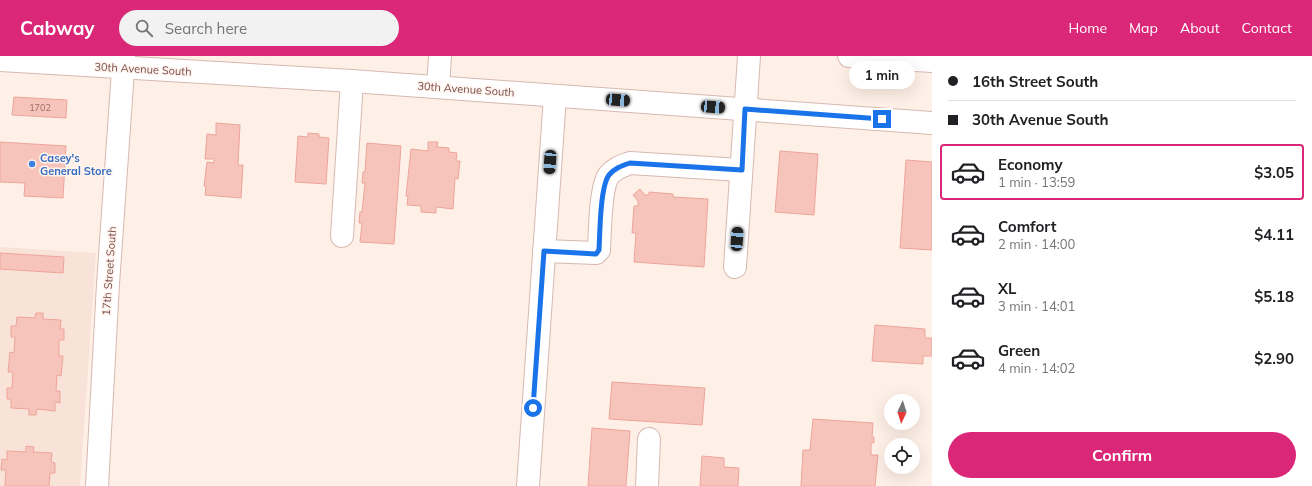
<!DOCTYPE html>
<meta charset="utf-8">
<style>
body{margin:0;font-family:Mulish,sans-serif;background:#f2f2f2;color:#202124;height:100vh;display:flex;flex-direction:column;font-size:15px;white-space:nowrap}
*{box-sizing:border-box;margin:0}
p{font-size:13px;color:#757577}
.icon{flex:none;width:22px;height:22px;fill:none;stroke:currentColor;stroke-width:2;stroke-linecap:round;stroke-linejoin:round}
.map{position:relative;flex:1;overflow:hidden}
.panel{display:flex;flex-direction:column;background:#fff;width:380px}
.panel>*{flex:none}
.top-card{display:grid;align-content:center;height:88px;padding:0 16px;background:#fff}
.needle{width:26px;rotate:184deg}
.buttons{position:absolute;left:884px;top:338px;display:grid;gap:8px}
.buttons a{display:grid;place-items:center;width:36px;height:36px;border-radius:50%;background:#fff;box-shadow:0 4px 16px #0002;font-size:20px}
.end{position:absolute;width:18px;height:18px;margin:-9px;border:5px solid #1a73e8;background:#fff;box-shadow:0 0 0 2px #fff}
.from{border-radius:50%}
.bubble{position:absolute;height:28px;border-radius:14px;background:#fff;box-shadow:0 4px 16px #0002;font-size:13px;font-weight:700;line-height:28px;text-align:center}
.car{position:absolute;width:12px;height:24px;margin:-12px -6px;border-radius:5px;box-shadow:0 0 3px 1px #0007;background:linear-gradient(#222 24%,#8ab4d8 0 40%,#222 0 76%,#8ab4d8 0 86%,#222 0)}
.top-card b{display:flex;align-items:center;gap:14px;height:38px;font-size:15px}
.top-card b+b{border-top:1px solid #e0e0e0}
.top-card i{width:10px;height:10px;background:#202124}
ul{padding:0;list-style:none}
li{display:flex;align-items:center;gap:12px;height:56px;margin:0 8px 6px;padding:0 8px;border:2px solid transparent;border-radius:4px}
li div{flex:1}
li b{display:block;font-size:15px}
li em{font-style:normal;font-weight:700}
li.current{border-color:#db2777}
li>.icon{width:36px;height:36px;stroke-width:1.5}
.button{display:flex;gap:8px;margin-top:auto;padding:8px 16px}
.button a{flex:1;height:46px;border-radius:24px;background:#db2777;color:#fff;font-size:16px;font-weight:700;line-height:46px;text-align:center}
header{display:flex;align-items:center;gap:24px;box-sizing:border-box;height:56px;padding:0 20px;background:#db2777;color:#fff}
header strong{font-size:19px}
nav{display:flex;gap:22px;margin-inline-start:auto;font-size:14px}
.search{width:280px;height:36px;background:#f2f2f2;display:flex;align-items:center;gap:10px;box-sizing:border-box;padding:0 14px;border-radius:22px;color:#757577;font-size:15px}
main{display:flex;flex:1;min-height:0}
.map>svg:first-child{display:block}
.residential{fill:#f9e2d7}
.building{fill:#f7c4bb;stroke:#eca59a}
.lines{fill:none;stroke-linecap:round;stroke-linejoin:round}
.minor-casing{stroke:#d7b8b0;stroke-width:24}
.minor{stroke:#fff;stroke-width:22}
.route{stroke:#1a73e8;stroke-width:5}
.shop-dot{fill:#3f7fe0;stroke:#fff5f0;stroke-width:1.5}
.labels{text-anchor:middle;stroke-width:3;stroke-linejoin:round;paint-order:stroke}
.number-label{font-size:9px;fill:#9b6b64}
.street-label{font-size:11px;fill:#7c4d47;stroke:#fff5f0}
.shop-label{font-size:11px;font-weight:bold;fill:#366cbe;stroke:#fff5f0;text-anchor:start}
</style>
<header>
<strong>Cabway</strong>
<div class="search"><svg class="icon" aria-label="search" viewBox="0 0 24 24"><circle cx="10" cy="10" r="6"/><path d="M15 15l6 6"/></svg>Search here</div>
<nav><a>Home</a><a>Map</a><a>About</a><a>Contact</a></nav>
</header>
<main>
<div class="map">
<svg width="932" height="430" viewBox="0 0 932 430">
<rect width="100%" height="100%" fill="#fff0e7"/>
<path class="residential" d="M0 191 96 197 80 430H0Z"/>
<g class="building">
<path d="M14 41 67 44 66 62 12 59Z"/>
<path d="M216 67 240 69 238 109H243L241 142 205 139 206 130H204L207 106 214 107V103H205L207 78 216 79Z"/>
<path d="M308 77 319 78V81L329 82 326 128 295 126 298 80 308 81Z"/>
<path d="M0 86 66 90 63 142 24 140 25 127 0 126Z"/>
<path d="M428 86H438L437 91 449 92V96L457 97 456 105H460L458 123 455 122 453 153 436 151V157L421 156V150L407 149 408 140H406L411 93 428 95Z"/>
<path d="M367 87 401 90 394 188 360 186 362 167H359L360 156H362L365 127H362L363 116H365Z"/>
<path d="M780 95 818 98 814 159 775 156Z"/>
<path d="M906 104 932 106V194L900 192Z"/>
<path d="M640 133 645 139H649V136L673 138V141L708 143 704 211 634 206 636 177H632L634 150H638V145L633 139Z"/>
<path d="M0 197 64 201 63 217 0 213Z"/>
<path d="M36 257H43V263L61 264 60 273H64V284H59V300H63L61 320 57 319 56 335H60V347L55 346V355L37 353 36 359H29V353L11 352V343H7V332H12L13 316H8L10 296 14 297 15 281H11V270H16L17 261 35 262Z"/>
<path d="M875 269 925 273V282H932V300H923V308L872 305Z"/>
<path d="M612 326 705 332 702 369 609 363Z"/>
<path d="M813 363 873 367 872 381H874V387H871V399H878L875 430H801L803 394H810Z"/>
<path d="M592 372 630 375 626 430H588Z"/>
<path d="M26 390 34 391 33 396 52 397 51 406 55 407V417H50L49 430H5L6 414H1L2 403 7 404V395L26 396Z"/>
<path d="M702 400 724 402V411L739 412 738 430H700Z"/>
</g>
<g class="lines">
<defs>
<g id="minor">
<path d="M849 0 932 5"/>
<path d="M0 4 352 25 932 67"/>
<path d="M438 31 440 0"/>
<path d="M342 180 352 25"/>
<path d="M544 195 596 197 599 194C600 177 600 131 609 119 615 112 622 110 630 107L741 114"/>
<path d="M735 211 749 0"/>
<path d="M97 430 108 228 124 0"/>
<path d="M528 430 555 40"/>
<path d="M647 430 649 383"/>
</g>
</defs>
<use href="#minor" class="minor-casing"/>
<use href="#minor" class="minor"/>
</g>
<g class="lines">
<path class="route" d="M533 352 544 195 596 198 599 194C600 177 600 131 609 119 615 112 621 110 630 107L742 114 745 53 882 63"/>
</g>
<circle class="shop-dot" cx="32" cy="108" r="4"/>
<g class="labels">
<g class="number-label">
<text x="40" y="55">1702</text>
</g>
<g class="street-label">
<text transform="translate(143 13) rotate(3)" y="4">30th Avenue South</text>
<text transform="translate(466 33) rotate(4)" y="4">30th Avenue South</text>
<text transform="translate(109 215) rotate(-86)" y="4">17th Street South</text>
</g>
<g class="shop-label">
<text x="40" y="106">Casey's<tspan x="40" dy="13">General Store</tspan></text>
</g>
</g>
</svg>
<div class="buttons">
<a><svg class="needle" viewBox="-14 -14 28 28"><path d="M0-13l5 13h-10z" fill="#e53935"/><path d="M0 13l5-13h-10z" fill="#757577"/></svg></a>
<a><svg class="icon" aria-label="locate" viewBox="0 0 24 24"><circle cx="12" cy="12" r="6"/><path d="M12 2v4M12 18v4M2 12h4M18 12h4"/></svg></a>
</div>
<i class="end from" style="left:533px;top:352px"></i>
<i class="end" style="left:882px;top:63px"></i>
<div class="bubble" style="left:849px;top:5px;width:66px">1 min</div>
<i class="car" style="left:618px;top:44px;rotate:94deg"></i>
<i class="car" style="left:713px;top:51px;rotate:94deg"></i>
<i class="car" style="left:550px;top:106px;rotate:184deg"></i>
<i class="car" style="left:737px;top:183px;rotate:4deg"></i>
</div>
<section class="panel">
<div class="top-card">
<b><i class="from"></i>16th Street South</b>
<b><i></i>30th Avenue South</b>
</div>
<ul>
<li class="current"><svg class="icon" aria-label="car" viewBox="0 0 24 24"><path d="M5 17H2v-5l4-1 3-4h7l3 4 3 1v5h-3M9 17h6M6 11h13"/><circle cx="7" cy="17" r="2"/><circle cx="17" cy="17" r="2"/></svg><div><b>Economy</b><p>1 min · 13:59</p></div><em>$3.05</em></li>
<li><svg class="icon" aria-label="car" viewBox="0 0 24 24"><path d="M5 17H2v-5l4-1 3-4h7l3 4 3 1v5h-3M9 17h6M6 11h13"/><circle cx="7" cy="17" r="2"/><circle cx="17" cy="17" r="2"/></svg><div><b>Comfort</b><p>2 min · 14:00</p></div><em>$4.11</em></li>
<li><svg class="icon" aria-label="car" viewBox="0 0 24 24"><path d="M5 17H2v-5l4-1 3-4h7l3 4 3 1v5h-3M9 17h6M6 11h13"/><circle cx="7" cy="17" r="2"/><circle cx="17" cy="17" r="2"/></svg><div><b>XL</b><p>3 min · 14:01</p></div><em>$5.18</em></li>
<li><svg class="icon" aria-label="car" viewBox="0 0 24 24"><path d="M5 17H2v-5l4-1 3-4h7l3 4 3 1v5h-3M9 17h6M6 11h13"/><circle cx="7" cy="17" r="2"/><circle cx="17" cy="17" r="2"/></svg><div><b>Green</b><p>4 min · 14:02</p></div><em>$2.90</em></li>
</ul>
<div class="button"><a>Confirm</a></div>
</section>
</main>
